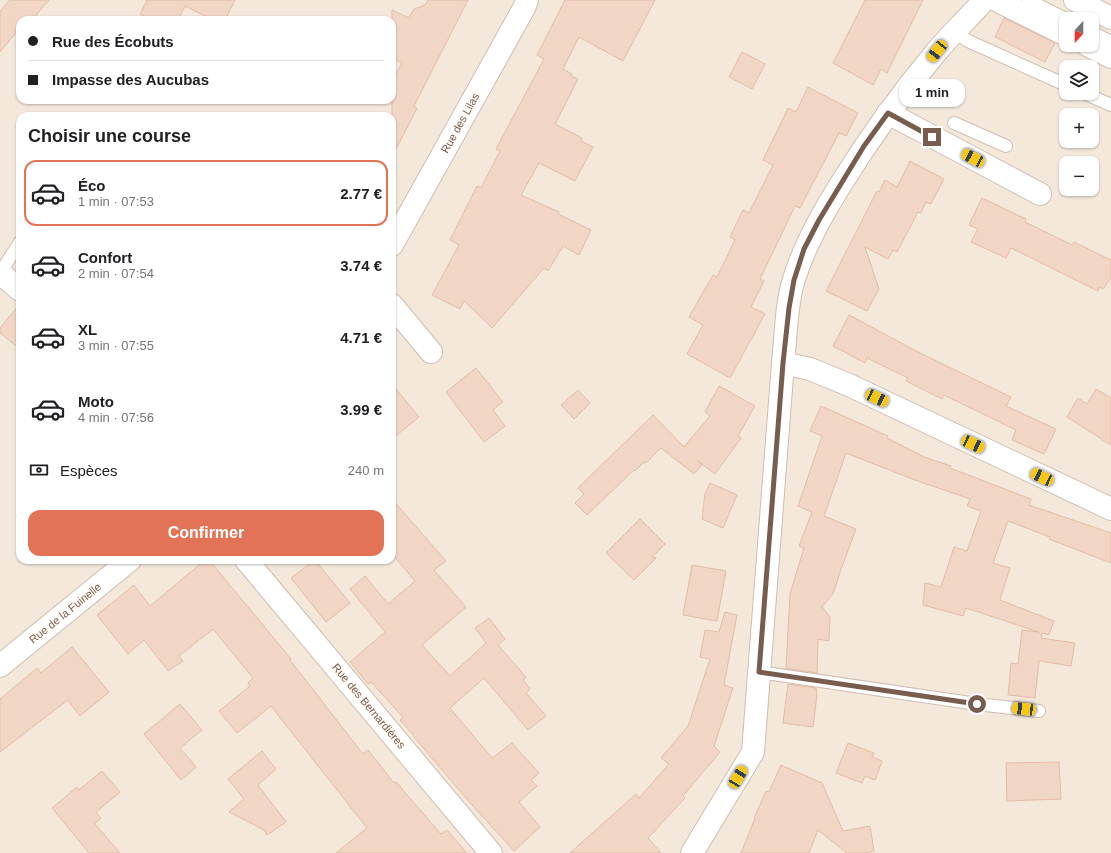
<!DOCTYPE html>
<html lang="fr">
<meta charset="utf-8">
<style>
body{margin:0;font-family:Arial,sans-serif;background:#f6f6f6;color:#202124;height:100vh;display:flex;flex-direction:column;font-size:15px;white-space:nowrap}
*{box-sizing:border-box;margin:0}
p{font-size:13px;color:#757577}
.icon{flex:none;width:22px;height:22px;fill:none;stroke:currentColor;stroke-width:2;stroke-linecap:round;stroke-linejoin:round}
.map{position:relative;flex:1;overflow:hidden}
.drawer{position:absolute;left:16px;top:112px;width:380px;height:452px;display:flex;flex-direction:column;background:#fff;border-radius:12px;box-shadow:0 1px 3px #0004}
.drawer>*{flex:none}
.banner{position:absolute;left:16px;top:16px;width:380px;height:88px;border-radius:12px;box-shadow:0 1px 3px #0004;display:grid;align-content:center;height:88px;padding:0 12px;background:#fff}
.needle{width:26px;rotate:201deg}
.tools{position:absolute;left:1059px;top:12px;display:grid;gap:8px}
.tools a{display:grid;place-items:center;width:40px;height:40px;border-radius:8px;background:#fff;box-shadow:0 1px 3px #0004;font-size:20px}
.end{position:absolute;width:18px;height:18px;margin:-9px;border:5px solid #785d4f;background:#fff;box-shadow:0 0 0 2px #fff}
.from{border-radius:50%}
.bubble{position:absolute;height:28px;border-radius:12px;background:#fff;box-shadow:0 1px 3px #0004;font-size:13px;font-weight:600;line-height:28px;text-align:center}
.car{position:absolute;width:12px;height:24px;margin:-12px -6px;border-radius:5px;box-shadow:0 0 3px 1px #0007;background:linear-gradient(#f5c518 24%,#345 0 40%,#f5c518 0 76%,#345 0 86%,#f5c518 0)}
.banner b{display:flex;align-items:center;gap:14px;height:38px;font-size:15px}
.banner b+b{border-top:1px solid #e0e0e0}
.banner i{width:10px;height:10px;background:#202124}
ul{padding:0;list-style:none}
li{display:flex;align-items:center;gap:12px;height:66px;margin:0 8px 6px;padding:0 4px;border:2px solid transparent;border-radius:12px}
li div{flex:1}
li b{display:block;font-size:15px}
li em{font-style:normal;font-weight:600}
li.active{border-color:#e27356}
li>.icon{width:36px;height:36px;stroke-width:1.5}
h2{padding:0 12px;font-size:18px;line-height:48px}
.pay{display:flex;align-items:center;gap:10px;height:44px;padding:0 12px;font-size:15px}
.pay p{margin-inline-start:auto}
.cta{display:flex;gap:8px;margin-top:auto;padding:8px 12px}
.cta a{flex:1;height:46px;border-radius:12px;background:#e27356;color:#fff;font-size:16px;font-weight:600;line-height:46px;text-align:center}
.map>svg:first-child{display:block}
.residential{fill:#f4e8db;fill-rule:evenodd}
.building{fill:#f1d6c5;stroke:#e4bca5}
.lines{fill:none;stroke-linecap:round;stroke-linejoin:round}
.service-casing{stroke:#cfbeb1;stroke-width:14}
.minor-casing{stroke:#cfbeb1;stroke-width:24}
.secondary-casing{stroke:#d5c0b1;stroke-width:24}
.service{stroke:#fff;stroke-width:12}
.minor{stroke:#fff;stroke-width:22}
.secondary{stroke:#fff;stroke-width:22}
.route{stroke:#785d4f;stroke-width:5}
.labels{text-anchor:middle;stroke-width:3;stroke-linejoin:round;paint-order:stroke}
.street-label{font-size:11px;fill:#785d4f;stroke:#fffaf3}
</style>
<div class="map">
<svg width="1111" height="853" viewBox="0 0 1111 853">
<rect width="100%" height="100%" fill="#fcf6ec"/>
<path class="residential" d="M0 0H1111V853H0ZM1066 19H1092V45H1066ZM20 20H392V100H20ZM1066 67H1092V93H1066ZM1066 115H1092V141H1066ZM20 116H392V560H20ZM1066 163H1092V189H1066Z"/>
<g class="building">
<path d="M10 0H49L32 20H20V28L0 52V11Z"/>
<path d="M147 0H235L225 20H213L185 6 178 20H151L140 14Z"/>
<path d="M428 0H468L414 106 417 108 392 157V81L402 63 392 58V10L409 18 414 9 425 5Z"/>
<path d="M565 0H655L623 61 579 37 563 69 572 74 571 76 578 79 555 124 582 138 581 141 593 147 575 181 539 163 521 195 559 212 558 214 591 230 579 255 563 246 548 271 544 268 492 328 464 301 460 309 432 295 459 245 450 240 477 186 481 188 500 151 496 149 544 59 537 55Z"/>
<path d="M865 0H923L887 73 881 69 873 85 833 63Z"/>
<path d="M1004 18 1055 43 1045 62 995 37Z"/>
<path d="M742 52 765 64 752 89 729 77Z"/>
<path d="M808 87 858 113 846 136 839 133 800 208 795 206 760 279 764 281 751 307 765 314 730 378 687 354 703 325 689 317 713 275 717 277 735 240 730 237 743 210 749 213 773 165 763 160 788 108 796 112Z"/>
<path d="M910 161 944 179 931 204 926 202 921 213 918 212 897 252 893 250 888 259 865 247 879 289 867 311 826 291 877 191 879 192 885 180 897 187Z"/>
<path d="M982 198 1026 219 1025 222 1072 245 1074 242 1111 260V278L1103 289 1100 287 1098 291 1011 248 1006 258 971 242 978 229 969 225Z"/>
<path d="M20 304V349L0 333V328Z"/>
<path d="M849 315 920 353 1011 397 1006 406 1056 429 1044 454 1012 440 1016 430 944 395 942 399 906 381 908 378 867 358 865 363 833 346Z"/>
<path d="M476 368 503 402 493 410 505 426 484 442 446 392Z"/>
<path d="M392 384 419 417 392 439Z"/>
<path d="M719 386 755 406 738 436 741 438 715 474 698 461 702 465 694 474 661 448 646 463 644 462 635 471 634 470 587 515 575 503 584 494 578 488 653 415 684 447 710 416 705 412Z"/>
<path d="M1096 389 1111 398V445L1067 417 1078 398 1087 404Z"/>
<path d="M578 390 590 403 574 419 561 405Z"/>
<path d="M821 406 888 436 887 438 924 457 951 466 950 468 1031 499 1029 505 1111 533V563L1049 539 1050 537 1008 521 993 563 1010 568 1000 600 1054 621 1049 635 1042 633 1041 638 1075 643 1071 666 1039 661 1035 698 1008 695 1011 663 1018 664 1022 630 1039 632 966 608 963 616 923 605 925 583 941 587 954 547 967 551 981 511 967 506 970 499 915 480 846 453 824 516 856 529 841 569 833 594 822 607 830 617 829 641 818 639 817 673 786 668 790 594 804 548 799 546 812 512 798 506 822 436 810 431Z"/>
<path d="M710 483 737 495 723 528 702 519 705 494Z"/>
<path d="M392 499 446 561 434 570 466 607 422 645 450 676 486 643 475 628 489 618 505 639 498 645 526 677 523 680 530 689 526 693 546 716 528 730 484 678 450 708 492 758 512 743 539 773 531 780 537 786 519 802 540 827 514 851 472 805 414 737V736L400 720 403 717 371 682 368 684 350 662 385 632 350 589 365 576 388 604 415 581 392 554Z"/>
<path d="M640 519 665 544 652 557 656 558 634 580 606 553Z"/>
<path d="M205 560H209L282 648 291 659 290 660 363 754 368 750 394 783 396 782 441 834 447 830 467 853H336L367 828 271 706 237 733 219 711 250 686 248 683 253 678 213 629 179 656 183 661 168 671 144 640 128 654 97 615 134 585 150 606Z"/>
<path d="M315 560 350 603 326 622 291 578Z"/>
<path d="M692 565 726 571 717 621 683 615Z"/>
<path d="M725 612 737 615 724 685 733 688 714 746 720 752 683 796 685 798 648 838 661 853H570L636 794 639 798 669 764 661 758 688 726 710 659 700 657 705 630 719 632Z"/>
<path d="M72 647 109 692 80 716 68 700 0 752V699L37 668 41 673Z"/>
<path d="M788 684 816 688 817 695 813 727 783 723Z"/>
<path d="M180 704 202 730 180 748 196 767 181 780 144 734Z"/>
<path d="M848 743 874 753 872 757 882 761 875 780 865 776 862 783 836 773Z"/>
<path d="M262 751 276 769 258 785 286 822 267 835 264 830 229 812 244 799 228 779Z"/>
<path d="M1059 762 1061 799 1007 801 1006 763Z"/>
<path d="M781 765 822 783 843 831 870 826 874 851 864 853H847L818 830 809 853H741L755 818H754L766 791 769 792Z"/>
<path d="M102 771 120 792 96 812 101 818 95 824 120 853H89L52 808 77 787 79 790Z"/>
</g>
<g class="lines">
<defs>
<g id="service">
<path d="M1028 0 1066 19"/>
<path d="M954 31 968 41 1066 85"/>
<path d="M1092 32 1111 42"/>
<path d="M1084 93 1111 105"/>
<path d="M954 123 1006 146"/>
<path d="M0 273 20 242"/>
<path d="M759 672 977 704 1039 711"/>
</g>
<g id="minor">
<path d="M888 113 1040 194"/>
<path d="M392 245 524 8 527 0"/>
<path d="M0 273 20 290"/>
<path d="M392 305 431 352"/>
<path d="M783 363 810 369 849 385 1111 509"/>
<path d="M246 560 491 853"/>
<path d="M0 666 130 560"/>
<path d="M692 853 753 752 783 363C786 336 786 304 794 279 805 244 822 214 841 184 870 137 902 93 937 51 952 33 969 18 984 0"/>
</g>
<g id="secondary">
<path d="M996 0 1066 35"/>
<path d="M1075 0 1111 18"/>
<path d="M1087 45 1111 57"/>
</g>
</defs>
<use href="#service" class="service-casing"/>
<use href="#minor" class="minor-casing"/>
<use href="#secondary" class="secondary-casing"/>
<use href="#service" class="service"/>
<use href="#minor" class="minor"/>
<use href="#secondary" class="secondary"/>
</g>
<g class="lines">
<path class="route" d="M932 137 888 113 864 146 819 220 804 249 794 280 789 308 783 363 759 672 977 704"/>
</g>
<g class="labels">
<g class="street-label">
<text transform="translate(460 123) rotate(-61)" y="4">Rue des Lilas</text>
<text transform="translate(65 613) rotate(-39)" y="4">Rue de la Fuinelle</text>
<text transform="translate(369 706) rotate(50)" y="4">Rue des Bernardières</text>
</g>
</g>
</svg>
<div class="tools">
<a><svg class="needle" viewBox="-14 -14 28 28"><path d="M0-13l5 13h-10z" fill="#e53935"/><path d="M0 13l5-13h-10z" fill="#757577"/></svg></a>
<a><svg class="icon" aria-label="layers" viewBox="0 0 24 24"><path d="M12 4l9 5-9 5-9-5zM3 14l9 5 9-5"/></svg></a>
<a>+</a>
<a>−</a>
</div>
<i class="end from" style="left:977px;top:704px"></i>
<i class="end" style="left:932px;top:137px"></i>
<div class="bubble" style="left:899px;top:79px;width:66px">1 min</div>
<i class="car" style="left:937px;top:51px;rotate:218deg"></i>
<i class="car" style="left:973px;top:158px;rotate:298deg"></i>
<i class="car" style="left:877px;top:398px;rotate:115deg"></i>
<i class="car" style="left:973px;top:444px;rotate:115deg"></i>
<i class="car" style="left:1042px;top:477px;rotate:295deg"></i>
<i class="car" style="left:1024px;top:709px;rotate:276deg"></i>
<i class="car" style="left:738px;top:777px;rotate:31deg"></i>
<div class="banner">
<b><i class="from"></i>Rue des Écobuts</b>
<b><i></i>Impasse des Aucubas</b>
</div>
<section class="drawer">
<h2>Choisir une course</h2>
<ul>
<li class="active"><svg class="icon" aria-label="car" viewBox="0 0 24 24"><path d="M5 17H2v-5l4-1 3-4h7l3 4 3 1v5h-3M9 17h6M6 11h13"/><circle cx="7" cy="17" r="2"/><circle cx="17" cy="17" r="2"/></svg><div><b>Éco</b><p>1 min · 07:53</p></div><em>2.77 €</em></li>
<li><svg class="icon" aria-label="car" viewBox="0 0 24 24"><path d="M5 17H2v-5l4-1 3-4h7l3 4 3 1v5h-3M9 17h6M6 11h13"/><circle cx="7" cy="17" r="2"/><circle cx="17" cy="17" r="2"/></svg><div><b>Confort</b><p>2 min · 07:54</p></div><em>3.74 €</em></li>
<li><svg class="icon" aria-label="car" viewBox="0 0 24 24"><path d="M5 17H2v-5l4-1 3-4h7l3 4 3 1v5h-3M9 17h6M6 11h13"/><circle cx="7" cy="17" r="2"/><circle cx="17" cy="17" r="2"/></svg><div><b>XL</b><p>3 min · 07:55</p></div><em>4.71 €</em></li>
<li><svg class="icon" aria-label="car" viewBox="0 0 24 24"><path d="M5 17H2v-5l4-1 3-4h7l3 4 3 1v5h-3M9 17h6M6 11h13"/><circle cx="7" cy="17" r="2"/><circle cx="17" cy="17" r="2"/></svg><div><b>Moto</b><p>4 min · 07:56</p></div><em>3.99 €</em></li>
</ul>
<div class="pay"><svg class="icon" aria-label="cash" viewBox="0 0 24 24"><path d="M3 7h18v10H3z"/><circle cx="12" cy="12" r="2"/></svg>Espèces<p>240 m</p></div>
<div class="cta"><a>Confirmer</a></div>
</section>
</div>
